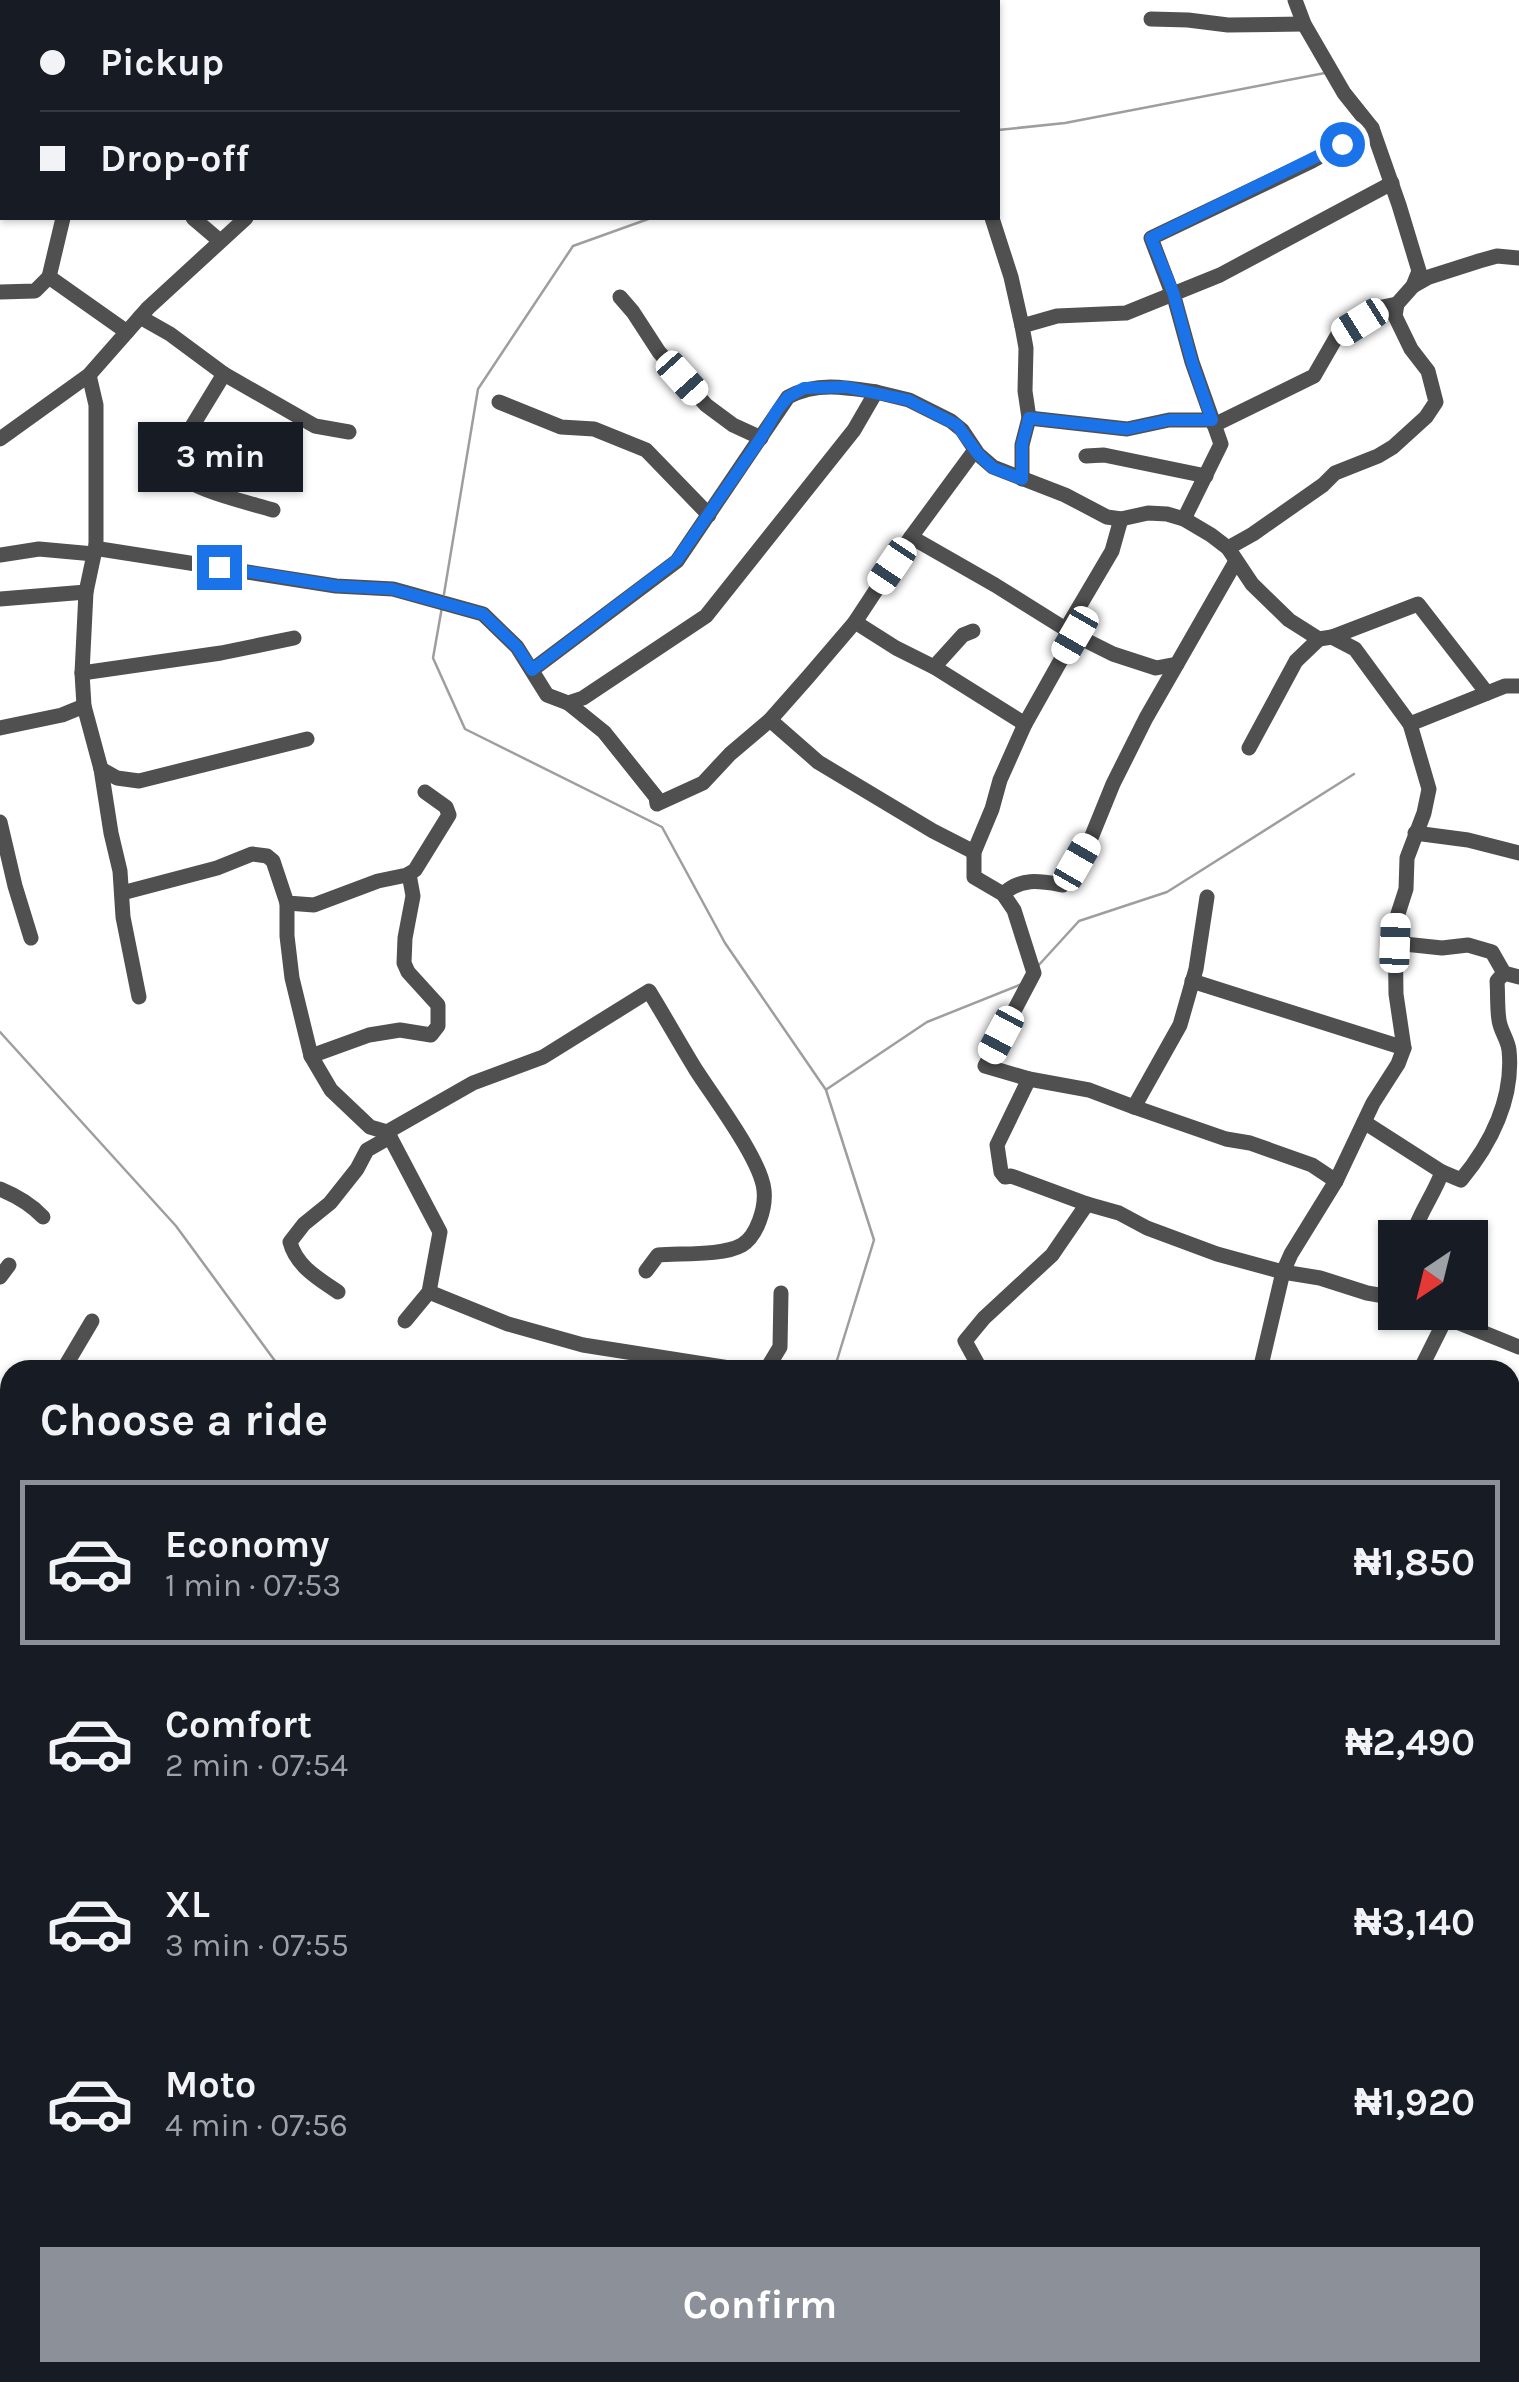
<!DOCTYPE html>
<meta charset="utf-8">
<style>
body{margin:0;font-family:Karla,sans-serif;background:#242831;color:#f1f3f6;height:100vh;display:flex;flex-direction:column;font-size:38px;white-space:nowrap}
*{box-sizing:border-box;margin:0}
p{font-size:32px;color:#9ea1a6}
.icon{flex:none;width:55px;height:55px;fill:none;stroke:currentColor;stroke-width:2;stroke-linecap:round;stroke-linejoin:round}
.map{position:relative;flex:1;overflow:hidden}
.details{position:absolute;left:0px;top:1360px;width:1520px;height:1022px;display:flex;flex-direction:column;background:#171b24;border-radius:30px 30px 0 0;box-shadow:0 2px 8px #0004}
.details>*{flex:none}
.top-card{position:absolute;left:0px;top:0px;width:1000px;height:220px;box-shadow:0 2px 8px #0004;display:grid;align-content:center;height:220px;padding:0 40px;background:#171b24}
.needle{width:65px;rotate:215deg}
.fabs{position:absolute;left:1378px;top:1220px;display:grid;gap:20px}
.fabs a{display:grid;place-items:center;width:110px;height:110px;border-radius:0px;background:#171b24;box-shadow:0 2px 8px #0004;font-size:50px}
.end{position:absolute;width:45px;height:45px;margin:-22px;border:12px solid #1a73e8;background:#fff;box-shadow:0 0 0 5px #fff}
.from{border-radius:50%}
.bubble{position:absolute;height:70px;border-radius:0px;background:#171b24;box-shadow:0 2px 8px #0004;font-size:32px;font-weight:700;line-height:70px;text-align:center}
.car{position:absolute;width:30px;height:60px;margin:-30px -15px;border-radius:12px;box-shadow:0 0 8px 2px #0007;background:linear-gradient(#fff 24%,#345 0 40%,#fff 0 76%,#345 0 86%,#fff 0)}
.top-card b{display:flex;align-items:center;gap:35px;height:95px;font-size:38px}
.top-card b+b{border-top:2px solid #363941}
.top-card i{width:25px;height:25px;background:#f1f3f6}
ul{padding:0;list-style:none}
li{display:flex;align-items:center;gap:30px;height:165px;margin:0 20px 15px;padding:0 20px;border:5px solid transparent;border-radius:0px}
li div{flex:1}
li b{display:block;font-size:38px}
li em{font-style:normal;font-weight:700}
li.selected{border-color:#8c9099}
li>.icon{width:90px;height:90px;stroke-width:1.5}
h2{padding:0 40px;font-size:45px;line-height:120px}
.action{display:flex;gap:20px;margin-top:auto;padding:20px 40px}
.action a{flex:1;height:115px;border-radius:0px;background:#8c9099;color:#fff;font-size:40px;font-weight:700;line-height:115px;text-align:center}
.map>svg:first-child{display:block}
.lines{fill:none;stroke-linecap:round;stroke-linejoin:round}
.stream{stroke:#9e9e9e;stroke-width:2.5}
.river{stroke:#9e9e9e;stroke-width:18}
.minor{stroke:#505050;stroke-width:15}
.route{stroke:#1a73e8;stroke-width:12}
</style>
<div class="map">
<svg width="1519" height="2382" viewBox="0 0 1519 2382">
<rect width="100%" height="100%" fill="#fff"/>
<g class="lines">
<g class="stream">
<path d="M998 130 1065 123 1325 73"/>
<path d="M444 594 478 389 573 246 651 218"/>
<path d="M442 607 433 658 465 729 662 827 725 943 826 1090 874 1240 834 1370"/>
<path d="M1037 967 1079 921 1167 892 1354 774"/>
<path d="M0 1032 176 1226 278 1365 286 1370"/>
<path d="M827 1089 927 1022 1022 984"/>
</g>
<g class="river">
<path d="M1510 2228H1519"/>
<path d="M1295 2382 1300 2372"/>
</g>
<g class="minor">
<path d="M141 0 144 2"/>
<path d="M749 0 750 2"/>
<path d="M28 2 30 0"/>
<path d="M230 2 234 0"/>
<path d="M478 2 481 0"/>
<path d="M831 2 848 0"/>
<path d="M1151 19 1188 20 1228 25 1304 24"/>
<path d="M0 43 2 36"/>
<path d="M0 131H2"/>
<path d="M193 218 220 241"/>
<path d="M992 218 1011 277 1022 326"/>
<path d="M49 277 63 218"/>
<path d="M1413 286 1429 277 1479 261 1497 256 1519 258"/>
<path d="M0 292 35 291 49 277 127 332"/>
<path d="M1172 293 1151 238 1312 161 1372 128"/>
<path d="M1173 293 1192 362 1221 444 1184 519"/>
<path d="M620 297 633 312 659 352 706 405 733 425 761 438"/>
<path d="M140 317 170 334 224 374 315 426 349 432"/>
<path d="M224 374 174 456 171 467C185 489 247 502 273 510"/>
<path d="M89 375 96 405V545L100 549 336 586 393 589 483 614 517 647 547 695 568 703 583 698 706 616 854 430 876 392 909 400 951 421 962 430 978 454 993 467 1065 495 1107 517 1121 519 1148 513 1167 514 1184 519 1211 535 1228 548 1252 584 1289 620 1319 639 1332 637 1355 649 1410 724 1429 789 1424 813 1407 858 1406 889 1395 923 1396 994 1404 1048 1398 1064 1373 1103 1336 1181 1291 1254 1283 1272 1260 1370"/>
<path d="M499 402 561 427 594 429 646 450 709 515"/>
<path d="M1029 418 1127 429 1169 420H1212"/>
<path d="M1214 425 1314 376 1337 336 1382 307 1397 304"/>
<path d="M0 439 89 375 148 308 246 218"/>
<path d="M1086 456 1104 455 1206 476"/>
<path d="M1022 479V445L1029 418 1025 391 1026 348 1022 326 1057 316 1126 313 1220 275 1392 183"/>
<path d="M911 537 995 585 1075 635 1113 654 1156 668 1177 664 1236 561"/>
<path d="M96 545 86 592 82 673 84 706 101 769 111 833 120 871 123 917 139 997"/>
<path d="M1228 548 1253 534 1323 485 1335 473 1378 456 1393 447 1426 417 1436 402 1428 371 1411 349 1395 316 1397 304 1413 286 1419 271 1399 205 1372 128 1344 93 1304 24 1295 0"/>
<path d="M0 555 39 549 94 554"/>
<path d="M0 599 86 592"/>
<path d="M855 622 896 648 934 667 1025 724"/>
<path d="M1066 629 1112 551 1121 519"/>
<path d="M1075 635 1025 724 1000 780 992 809 974 852V877L1003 894 1014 910 1034 973 985 1066 1029 1079 1089 1090 1134 1107"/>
<path d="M1332 637 1418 604 1487 693"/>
<path d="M934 667 963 635 973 631"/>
<path d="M532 670 677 561 788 397C816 382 845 387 876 392"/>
<path d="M82 673 221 653 294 638"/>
<path d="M568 703 604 732 656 797 657 804 703 783 730 754 770 720 808 677 855 622 911 537 975 450"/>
<path d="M770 720 818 762 933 831 974 852"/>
<path d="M1410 724 1505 686H1519"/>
<path d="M0 728 62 715 84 706"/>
<path d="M1249 748 1296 661 1319 639"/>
<path d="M101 769 117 778 139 781 307 739"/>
<path d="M0 822 15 886 31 938"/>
<path d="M1415 833 1468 840 1519 853"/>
<path d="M122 893 217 868 252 854 267 856 273 861 287 903 314 905 378 881 407 875 415 870 449 815 446 807 425 792"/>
<path d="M1003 894C1022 877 1040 881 1063 885L1091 838 1113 784 1146 718 1177 664"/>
<path d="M1207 897 1196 969 1180 1025 1134 1107 1226 1139 1250 1143 1312 1165 1336 1181"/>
<path d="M287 903V936L292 978 311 1056 331 1090 370 1127 387 1132 390 1137 367 1150 357 1169 330 1203 304 1224 290 1242C296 1266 319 1279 338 1292"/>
<path d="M1395 943 1442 948 1468 945 1492 952 1504 973 1519 977"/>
<path d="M1192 981 1404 1048"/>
<path d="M311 1056 369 1035 400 1030 431 1035 438 1026V1005L408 972 404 963 405 938 413 896 409 874"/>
<path d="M1029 1079 997 1145 1001 1172 1005 1177 1011 1176 1087 1204 1119 1213 1147 1228 1217 1254 1283 1272 1320 1278 1367 1293 1390 1297 1395 1287"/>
<path d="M1364 1122 1442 1172C1434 1195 1418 1214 1412 1238"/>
<path d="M387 1132 473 1083 543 1057 649 991C665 1017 680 1044 696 1070 714 1098 761 1160 764 1190 766 1208 757 1236 742 1245 723 1256 680 1253 658 1255L646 1271"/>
<path d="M390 1137 440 1232 429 1292 405 1321"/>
<path d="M1442 1172 1461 1180C1491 1144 1514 1098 1509 1050 1508 1040 1500 1030 1499 1020 1497 1008 1498 993 1497 981L1504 973"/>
<path d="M0 1189C17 1196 31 1204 43 1217"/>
<path d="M0 1277 9 1265"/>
<path d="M429 1292 508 1324 583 1345 742 1370"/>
<path d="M1447 1318 1519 1347"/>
<path d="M63 1370 92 1321"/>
<path d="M766 1370 780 1347 781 1293"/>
<path d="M981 1370 965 1341 984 1318 1052 1255 1087 1204"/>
<path d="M1420 1370 1449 1312"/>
<path d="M2 1451 10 1441"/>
<path d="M1510 1460 1519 1457"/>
<path d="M0 1567 10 1572"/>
<path d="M1510 1641 1519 1640"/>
<path d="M0 1693 10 1676"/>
<path d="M0 1746 10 1750"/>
<path d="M0 1880 10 1855"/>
<path d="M0 2043 7 2051 10 2049"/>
<path d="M0 2086 10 2080"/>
<path d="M0 2190H10"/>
<path d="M199 2372 216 2382"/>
<path d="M1011 2372 1021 2382"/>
<path d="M834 2374 846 2382"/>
<path d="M6 2382 13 2372"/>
<path d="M145 2382 149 2372"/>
<path d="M527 2382 529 2372"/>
<path d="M699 2382 706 2372"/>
<path d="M1216 2382 1217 2381"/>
</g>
</g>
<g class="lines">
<path class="route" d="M219 567 336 586 392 589 483 614 517 647 532 670 677 560 761 438 778 409 788 397 804 388 846 387 908 400 957 425 978 454 993 468 1022 479V445L1029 418 1127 429 1169 420H1212L1192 362 1173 292 1151 238 1342 144"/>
</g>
</svg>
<div class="fabs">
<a><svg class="needle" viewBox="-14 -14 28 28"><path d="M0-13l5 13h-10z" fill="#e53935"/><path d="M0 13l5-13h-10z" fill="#9ea1a6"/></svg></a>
</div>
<i class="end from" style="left:1342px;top:144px"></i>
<i class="end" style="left:219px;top:567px"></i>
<div class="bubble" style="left:138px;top:422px;width:165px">3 min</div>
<i class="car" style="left:1360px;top:322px;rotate:238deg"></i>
<i class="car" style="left:682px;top:378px;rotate:138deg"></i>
<i class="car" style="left:892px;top:566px;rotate:214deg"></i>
<i class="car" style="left:1075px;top:635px;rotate:210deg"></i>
<i class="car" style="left:1077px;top:862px;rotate:30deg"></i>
<i class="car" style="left:1395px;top:943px;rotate:2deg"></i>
<i class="car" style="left:1001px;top:1035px;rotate:208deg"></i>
<div class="top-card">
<b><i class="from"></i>Pickup</b>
<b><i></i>Drop-off</b>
</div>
<section class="details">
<h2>Choose a ride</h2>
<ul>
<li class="selected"><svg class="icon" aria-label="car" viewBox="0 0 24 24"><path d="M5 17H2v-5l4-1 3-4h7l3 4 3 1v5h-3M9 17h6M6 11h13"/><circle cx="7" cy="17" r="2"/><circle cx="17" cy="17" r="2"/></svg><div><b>Economy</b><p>1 min · 07:53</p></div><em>₦1,850</em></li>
<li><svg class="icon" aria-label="car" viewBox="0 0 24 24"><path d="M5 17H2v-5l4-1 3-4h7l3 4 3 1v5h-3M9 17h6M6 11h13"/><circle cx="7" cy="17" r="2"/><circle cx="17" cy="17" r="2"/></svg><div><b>Comfort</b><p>2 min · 07:54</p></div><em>₦2,490</em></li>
<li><svg class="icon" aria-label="car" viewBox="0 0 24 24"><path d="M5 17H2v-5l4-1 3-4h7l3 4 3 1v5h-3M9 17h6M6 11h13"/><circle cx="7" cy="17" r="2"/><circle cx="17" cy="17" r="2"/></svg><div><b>XL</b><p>3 min · 07:55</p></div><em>₦3,140</em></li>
<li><svg class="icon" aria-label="car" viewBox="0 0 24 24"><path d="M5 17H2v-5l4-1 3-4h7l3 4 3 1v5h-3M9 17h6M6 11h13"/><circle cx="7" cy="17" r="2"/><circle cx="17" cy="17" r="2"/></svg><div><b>Moto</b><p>4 min · 07:56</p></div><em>₦1,920</em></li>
</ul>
<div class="action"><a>Confirm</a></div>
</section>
</div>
